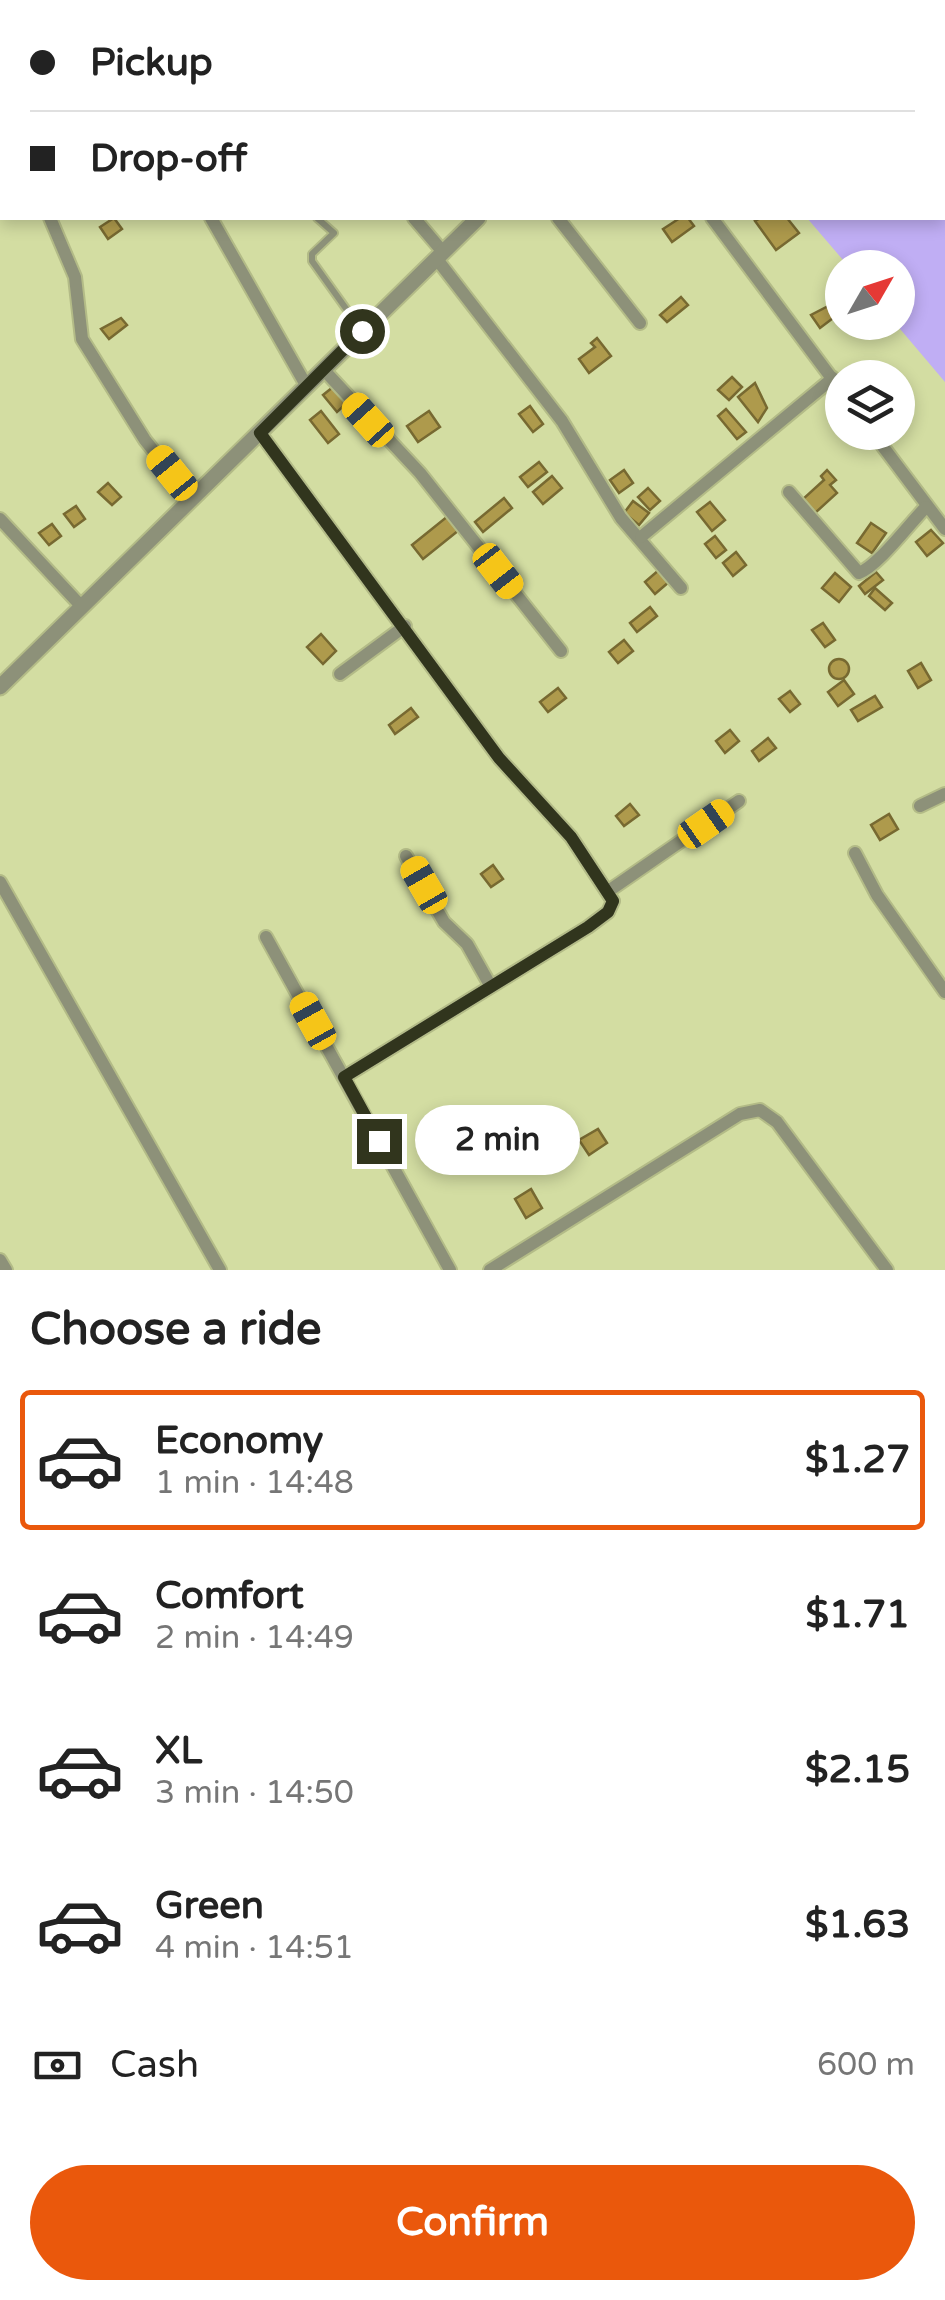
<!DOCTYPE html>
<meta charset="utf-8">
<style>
body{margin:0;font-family:"Varela Round",sans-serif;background:#f6f6f6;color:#222;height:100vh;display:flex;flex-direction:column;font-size:38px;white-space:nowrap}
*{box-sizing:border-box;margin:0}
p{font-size:32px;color:#767676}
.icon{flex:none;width:55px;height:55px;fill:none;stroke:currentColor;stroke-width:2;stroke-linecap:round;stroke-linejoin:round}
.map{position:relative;height:1270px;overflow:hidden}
.side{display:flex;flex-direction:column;background:#fff;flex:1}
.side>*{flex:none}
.banner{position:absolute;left:0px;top:0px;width:945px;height:220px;box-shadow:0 5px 15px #0003;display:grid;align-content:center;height:220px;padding:0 30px;background:#fff}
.needle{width:65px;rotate:51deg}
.fabs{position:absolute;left:825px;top:250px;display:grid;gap:20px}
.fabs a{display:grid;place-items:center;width:90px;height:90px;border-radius:50%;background:#fff;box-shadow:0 5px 15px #0003;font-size:50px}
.end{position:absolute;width:45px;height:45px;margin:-22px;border:12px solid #31351d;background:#fff;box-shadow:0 0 0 5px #fff}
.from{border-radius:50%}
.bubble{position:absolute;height:70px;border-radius:35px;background:#fff;box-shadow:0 5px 15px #0003;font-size:32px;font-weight:700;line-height:70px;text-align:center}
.car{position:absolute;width:30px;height:60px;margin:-30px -15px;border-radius:12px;box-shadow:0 0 8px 2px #0007;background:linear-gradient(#f5c518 24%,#345 0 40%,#f5c518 0 76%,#345 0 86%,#f5c518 0)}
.banner b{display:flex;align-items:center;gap:35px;height:95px;font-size:38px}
.banner b+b{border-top:2px solid #e0e0e0}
.banner i{width:25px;height:25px;background:#222}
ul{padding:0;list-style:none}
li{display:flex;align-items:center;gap:30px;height:140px;margin:0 20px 15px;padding:0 10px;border:5px solid transparent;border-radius:10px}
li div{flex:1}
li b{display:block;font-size:38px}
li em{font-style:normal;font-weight:700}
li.active{border-color:#ea580c}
li>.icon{width:90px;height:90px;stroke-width:1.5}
h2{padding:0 30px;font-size:45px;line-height:120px}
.pay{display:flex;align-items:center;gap:25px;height:110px;padding:0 30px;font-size:38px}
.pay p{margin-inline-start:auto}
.primary-button{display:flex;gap:20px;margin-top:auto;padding:20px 30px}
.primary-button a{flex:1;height:115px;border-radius:60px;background:#ea580c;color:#fff;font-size:40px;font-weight:700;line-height:115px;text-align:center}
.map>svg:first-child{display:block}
.green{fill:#c0aef4}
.building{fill:#ae9a4c;stroke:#776931;stroke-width:2.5}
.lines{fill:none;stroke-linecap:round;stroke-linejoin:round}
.service-casing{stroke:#b3bb87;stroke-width:10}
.minor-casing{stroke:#b3bb87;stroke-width:16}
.tertiary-casing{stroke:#b3bb87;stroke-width:19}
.service{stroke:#8d9179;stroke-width:6}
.minor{stroke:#8d9179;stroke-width:12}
.tertiary{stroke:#8d9179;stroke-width:15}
.route{stroke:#31351d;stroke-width:12}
</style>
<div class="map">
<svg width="945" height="1270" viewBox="0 0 945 1270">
<rect width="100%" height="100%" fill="#d3dda2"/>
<path class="green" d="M624 0H945V382L895 323 898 268 849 267 807 218H942V2Z"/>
<g class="building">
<path d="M114 218 122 229 108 239 100 227Z"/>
<path d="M680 218H688L694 226 672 242 663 229Z"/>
<path d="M761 218H787L799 233 776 250 755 221Z"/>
<path d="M681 297 688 305 667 322 660 315Z"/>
<path d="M834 303 841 312 820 328 811 315Z"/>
<path d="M121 318 127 325 109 339 101 329Z"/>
<path d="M597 338 611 356 589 373 579 359 595 347 591 343Z"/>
<path d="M732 377 742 387 729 400 718 390Z"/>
<path d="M755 383 767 408 758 422 738 397Z"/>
<path d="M333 387 347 403 337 412 323 395Z"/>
<path d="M530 406 543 424 533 432 519 414Z"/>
<path d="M726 409 746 432 737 439 718 416Z"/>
<path d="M321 411 339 434 328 443 310 420Z"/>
<path d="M429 411 440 427 418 442 407 426Z"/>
<path d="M539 462 547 472 528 487 520 477Z"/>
<path d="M624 470 633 483 619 493 610 480Z"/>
<path d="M827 470 836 480 830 485 837 493 815 513 803 499 824 480 821 476Z"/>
<path d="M552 476 562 488 543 504 533 492Z"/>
<path d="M108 483 121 497 112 505 98 492Z"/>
<path d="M648 488 660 501 650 510 638 497Z"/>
<path d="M504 498 512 508 483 532 475 522Z"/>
<path d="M633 501 649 513 639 525 624 513Z"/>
<path d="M710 502 725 520 712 531 697 512Z"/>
<path d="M76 506 85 519 74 527 64 514Z"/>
<path d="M448 516 459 530 423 559 412 545Z"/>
<path d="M871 523 886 533 872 553 857 543Z"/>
<path d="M52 524 61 536 49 545 39 533Z"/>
<path d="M931 530 943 543 927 556 916 542Z"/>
<path d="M715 536 726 550 716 558 705 544Z"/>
<path d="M736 552 746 565 733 576 723 563Z"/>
<path d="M660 569 670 581 655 594 645 582Z"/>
<path d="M876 572 883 580 865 594 859 586Z"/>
<path d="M835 573 851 587 839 602 822 588Z"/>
<path d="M875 588 892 603 885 610 869 596Z"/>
<path d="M650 607 657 616 637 632 630 623Z"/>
<path d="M823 623 835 640 825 647 812 630Z"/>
<path d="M321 634 336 651 323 664 307 647Z"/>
<path d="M624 640 633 651 618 663 609 652Z"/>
<circle cx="839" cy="669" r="10"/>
<path d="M921 663 931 680 918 688 908 671Z"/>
<path d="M844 680 854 694 838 706 828 692Z"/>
<path d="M558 688 566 698 548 712 540 702Z"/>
<path d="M790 691 800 704 790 712 779 699Z"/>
<path d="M875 696 882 707 858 721 851 710Z"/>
<path d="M411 708 418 717 395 734 389 725Z"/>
<path d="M730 730 739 741 725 753 716 741Z"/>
<path d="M768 738 776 748 759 761 752 751Z"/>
<path d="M630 804 639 815 624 826 616 816Z"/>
<path d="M889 814 898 829 880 840 871 825Z"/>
<path d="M493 865 503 879 491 887 481 874Z"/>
<path d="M598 1129 607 1143 589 1155 579 1140Z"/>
<path d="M531 1189 542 1208 526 1218 515 1199Z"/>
</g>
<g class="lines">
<defs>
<path id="service" d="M317 218 334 233 312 254V261L362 331"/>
<g id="minor">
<path d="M573 0 574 2"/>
<path d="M85 2 88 0"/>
<path d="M0 71 2 69"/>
<path d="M50 218 75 277 82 339 145 440 192 499"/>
<path d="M211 218 306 385"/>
<path d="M414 218 443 252"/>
<path d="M558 218 640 323"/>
<path d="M712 218 842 392"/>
<path d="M436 258 562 421 621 518 681 588"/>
<path d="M323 369 420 473 561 651"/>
<path d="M872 432 945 529"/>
<path d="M260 433 499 758 571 837 613 901 608 912 588 927 344 1077"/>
<path d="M789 492 859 573C879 565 909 524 926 507"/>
<path d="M0 519 82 607"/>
<path d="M641 537 833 378"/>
<path d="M340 674 405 626"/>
<path d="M920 806 945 794"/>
<path d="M855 853 877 895 945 992"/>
<path d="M406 856 444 922 467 944 490 985"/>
<path d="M0 882 220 1270"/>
<path d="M610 890 739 801"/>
<path d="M266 937 450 1270"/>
<path d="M0 1260 6 1270"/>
<path d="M490 1270 740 1114 760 1110 777 1122 887 1270"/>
</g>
<g id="tertiary">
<path d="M697 2 700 0"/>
<path d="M0 687 478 218"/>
</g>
</defs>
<use href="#service" class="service-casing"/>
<use href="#minor" class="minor-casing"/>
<use href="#tertiary" class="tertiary-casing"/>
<use href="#service" class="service"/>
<use href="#minor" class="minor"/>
<use href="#tertiary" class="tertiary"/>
</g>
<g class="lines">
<path class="route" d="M362 331 260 433 499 758 571 837 613 901 608 912 588 927 344 1077 379 1141"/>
</g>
</svg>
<div class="fabs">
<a><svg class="needle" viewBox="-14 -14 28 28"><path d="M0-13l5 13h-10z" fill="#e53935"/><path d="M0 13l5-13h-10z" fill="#767676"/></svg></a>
<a><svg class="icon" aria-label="layers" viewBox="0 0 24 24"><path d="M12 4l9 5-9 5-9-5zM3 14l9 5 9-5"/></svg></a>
</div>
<i class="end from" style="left:362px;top:331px"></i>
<i class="end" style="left:379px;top:1141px"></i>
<div class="bubble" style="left:415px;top:1105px;width:165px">2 min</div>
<i class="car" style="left:368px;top:420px;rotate:318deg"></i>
<i class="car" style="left:172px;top:473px;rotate:321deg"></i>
<i class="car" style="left:498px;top:571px;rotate:142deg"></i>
<i class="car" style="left:706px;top:824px;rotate:55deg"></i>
<i class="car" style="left:424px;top:885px;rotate:330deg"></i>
<i class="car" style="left:313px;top:1021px;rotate:331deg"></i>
<div class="banner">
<b><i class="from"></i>Pickup</b>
<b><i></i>Drop-off</b>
</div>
</div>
<section class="side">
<h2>Choose a ride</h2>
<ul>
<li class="active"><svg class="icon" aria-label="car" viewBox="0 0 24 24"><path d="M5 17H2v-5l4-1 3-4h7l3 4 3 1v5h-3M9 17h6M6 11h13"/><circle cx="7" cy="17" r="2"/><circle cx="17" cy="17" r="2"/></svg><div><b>Economy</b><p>1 min · 14:48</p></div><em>$1.27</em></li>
<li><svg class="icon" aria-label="car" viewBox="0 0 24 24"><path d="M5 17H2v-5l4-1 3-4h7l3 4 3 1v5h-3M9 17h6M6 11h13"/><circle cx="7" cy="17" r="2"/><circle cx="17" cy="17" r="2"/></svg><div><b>Comfort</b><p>2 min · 14:49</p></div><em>$1.71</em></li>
<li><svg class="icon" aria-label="car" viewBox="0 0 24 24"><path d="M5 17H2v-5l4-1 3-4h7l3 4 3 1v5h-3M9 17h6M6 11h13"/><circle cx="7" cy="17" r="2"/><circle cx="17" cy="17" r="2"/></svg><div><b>XL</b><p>3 min · 14:50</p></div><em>$2.15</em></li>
<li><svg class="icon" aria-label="car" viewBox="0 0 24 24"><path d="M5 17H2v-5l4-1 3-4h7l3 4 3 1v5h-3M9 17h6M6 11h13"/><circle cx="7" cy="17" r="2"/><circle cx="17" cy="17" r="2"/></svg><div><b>Green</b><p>4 min · 14:51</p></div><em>$1.63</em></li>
</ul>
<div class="pay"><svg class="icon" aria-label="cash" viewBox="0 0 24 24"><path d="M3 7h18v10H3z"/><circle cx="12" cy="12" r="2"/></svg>Cash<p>600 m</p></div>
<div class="primary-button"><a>Confirm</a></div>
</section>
